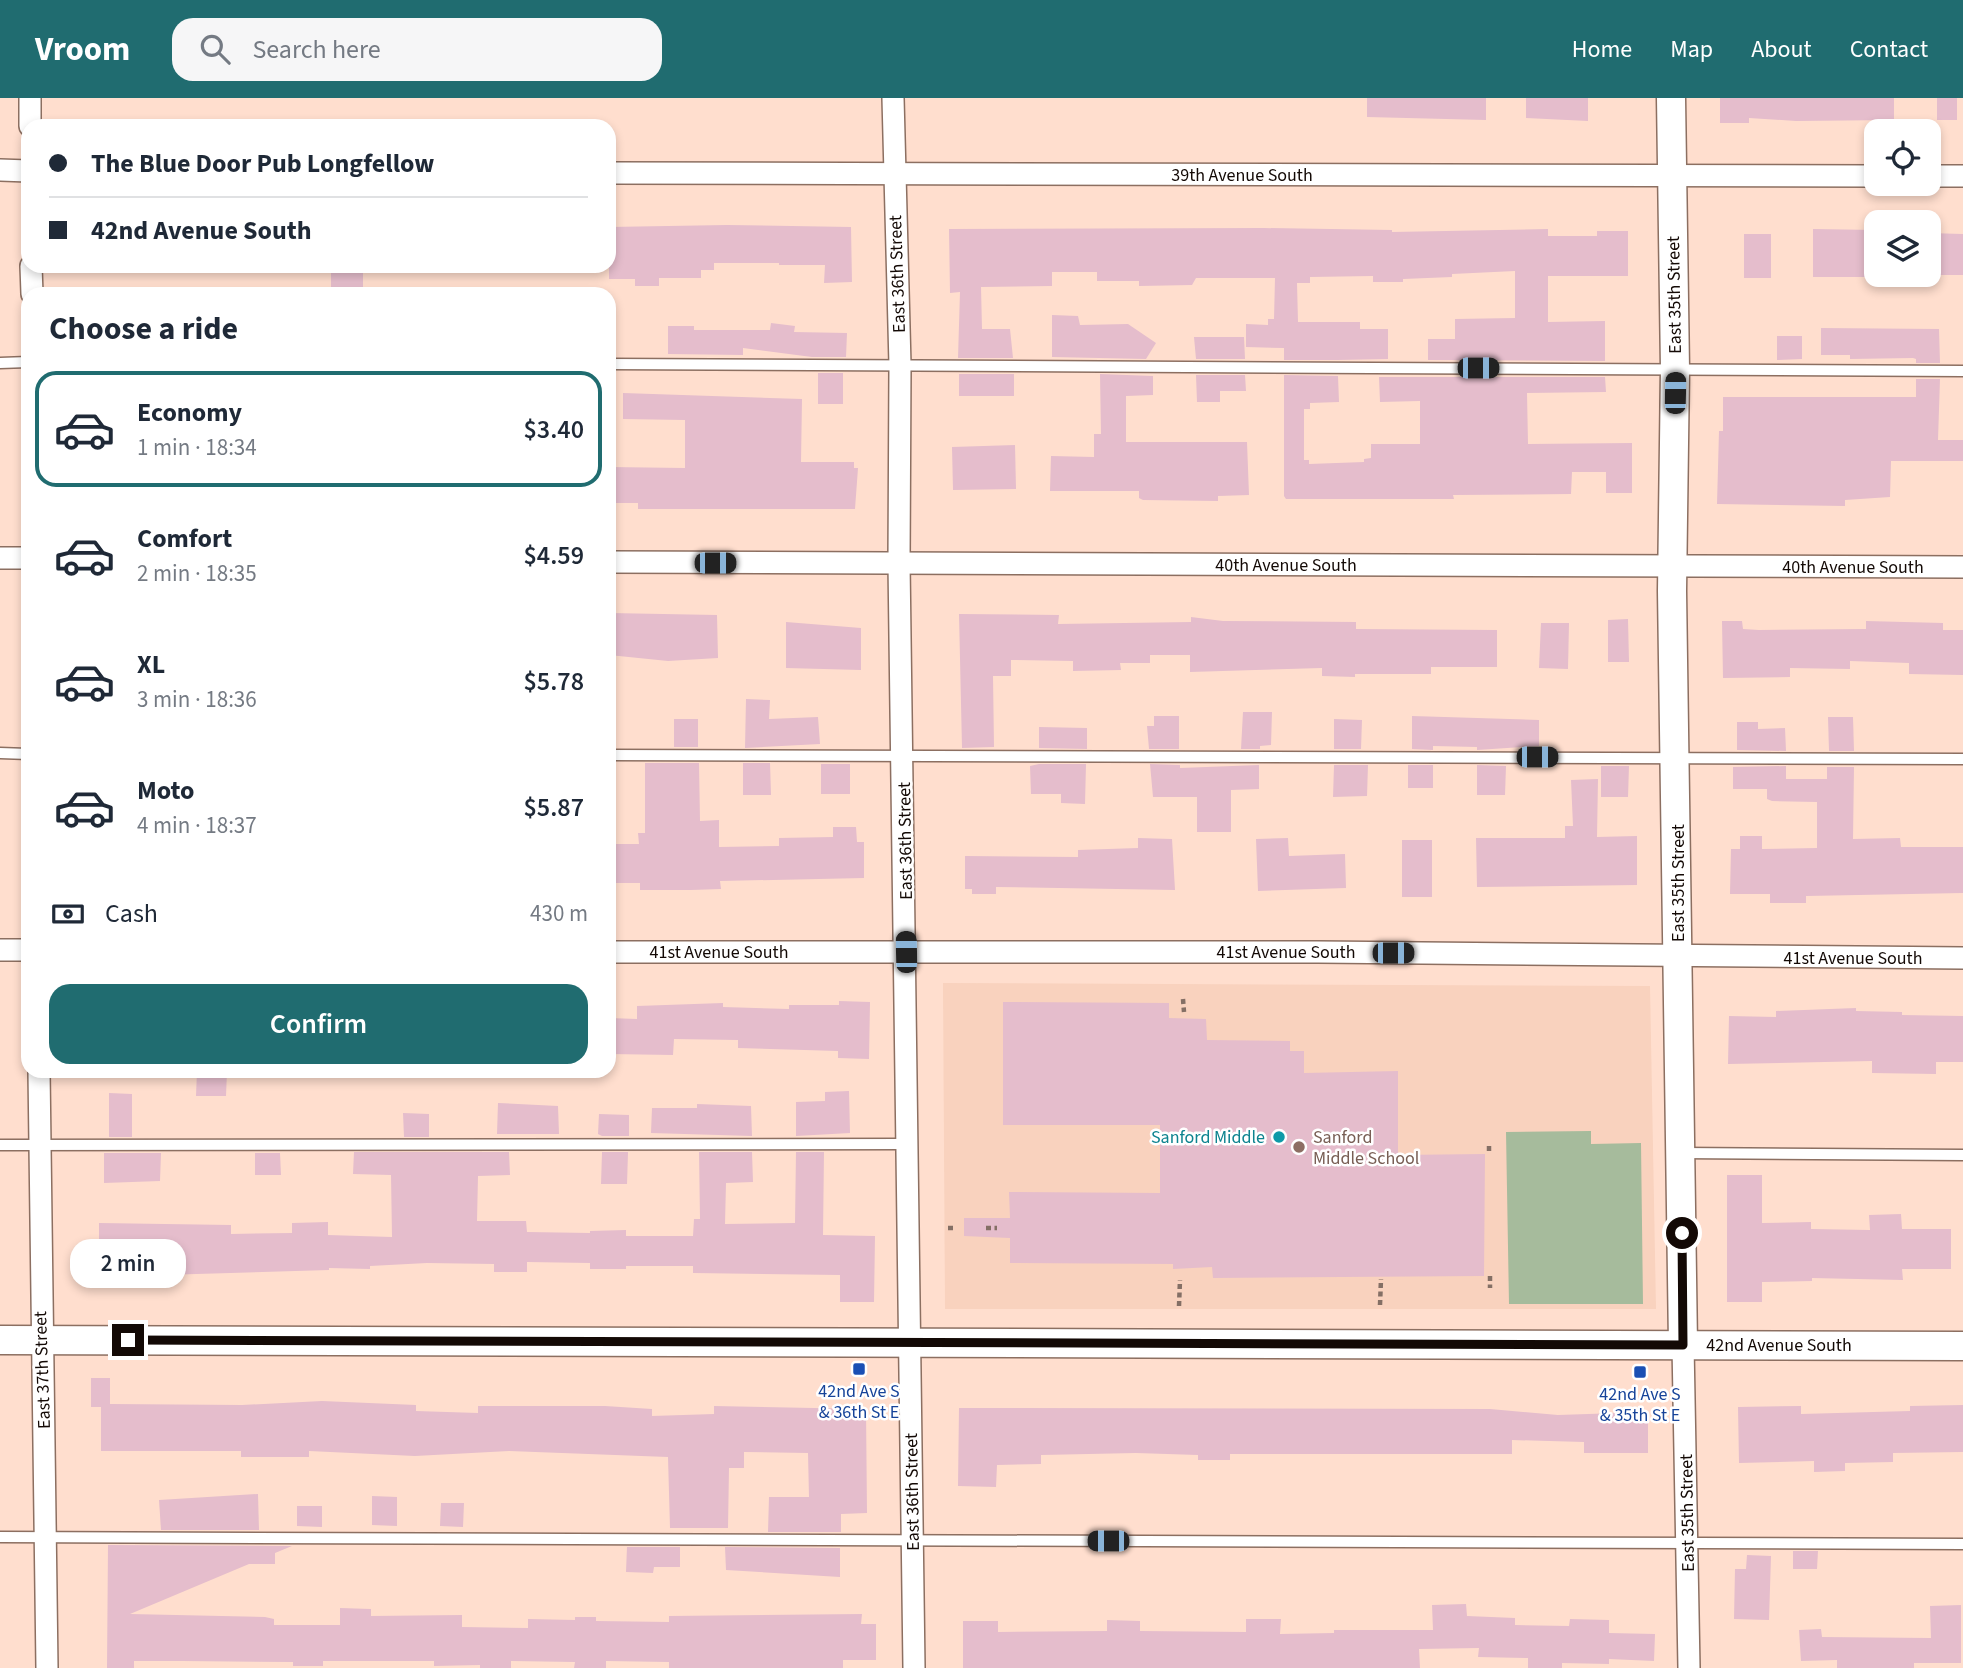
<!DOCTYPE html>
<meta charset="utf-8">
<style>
body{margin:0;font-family:"Source Sans 3",sans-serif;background:#f6f6f7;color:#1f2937;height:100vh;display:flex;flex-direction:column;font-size:26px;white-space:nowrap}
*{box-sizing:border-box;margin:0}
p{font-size:23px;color:#747a83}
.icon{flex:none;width:38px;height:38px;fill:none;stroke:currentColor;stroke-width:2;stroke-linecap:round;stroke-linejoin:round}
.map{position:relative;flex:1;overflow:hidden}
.panel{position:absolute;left:21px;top:189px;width:595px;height:791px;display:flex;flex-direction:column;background:#fff;border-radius:21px;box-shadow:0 4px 10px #0003}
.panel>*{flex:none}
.hud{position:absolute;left:21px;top:21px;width:595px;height:154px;border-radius:21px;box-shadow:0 4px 10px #0003;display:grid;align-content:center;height:154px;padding:0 28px;background:#fff}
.buttons{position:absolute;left:1864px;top:21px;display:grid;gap:14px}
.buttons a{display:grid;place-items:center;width:77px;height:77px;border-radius:14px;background:#fff;box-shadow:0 4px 10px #0003;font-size:35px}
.end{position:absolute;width:32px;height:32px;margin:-16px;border:9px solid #130905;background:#fff;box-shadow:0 0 0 4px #fff}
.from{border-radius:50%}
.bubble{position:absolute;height:49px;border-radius:21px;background:#fff;box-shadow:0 4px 10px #0003;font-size:23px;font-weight:600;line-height:49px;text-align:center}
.car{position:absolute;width:21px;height:42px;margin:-21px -10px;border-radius:9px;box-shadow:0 0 5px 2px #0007;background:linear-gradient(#222 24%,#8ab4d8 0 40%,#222 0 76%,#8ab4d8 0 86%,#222 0)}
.hud b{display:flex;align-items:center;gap:24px;height:66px;font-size:26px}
.hud b+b{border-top:2px solid #e0e1e3}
.hud i{width:18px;height:18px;background:#1f2937}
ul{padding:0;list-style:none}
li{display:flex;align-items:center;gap:21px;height:116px;margin:0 14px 10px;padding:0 14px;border:4px solid transparent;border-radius:21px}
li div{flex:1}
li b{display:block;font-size:26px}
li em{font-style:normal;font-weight:600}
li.on{border-color:#206c70}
li>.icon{width:63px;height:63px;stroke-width:1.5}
h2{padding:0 28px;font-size:32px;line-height:84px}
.pay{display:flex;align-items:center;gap:18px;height:77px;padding:0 28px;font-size:26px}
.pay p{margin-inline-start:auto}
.primary-button{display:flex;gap:14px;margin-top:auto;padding:14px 28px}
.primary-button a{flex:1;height:80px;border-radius:21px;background:#206c70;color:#fff;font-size:28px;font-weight:600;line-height:80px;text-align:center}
header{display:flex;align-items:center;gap:42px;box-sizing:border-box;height:98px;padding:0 35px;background:#206c70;color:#fff}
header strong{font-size:33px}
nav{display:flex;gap:38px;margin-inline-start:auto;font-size:24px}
.search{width:490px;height:63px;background:#f6f6f7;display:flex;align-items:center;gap:18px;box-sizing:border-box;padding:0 24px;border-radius:21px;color:#747a83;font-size:26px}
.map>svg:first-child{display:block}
.built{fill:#f9d2be}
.green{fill:#a6bb9c}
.building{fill:#e5bdcc}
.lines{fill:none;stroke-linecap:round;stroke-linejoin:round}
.lane-casing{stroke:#8c6f61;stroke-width:13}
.street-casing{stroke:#8c6f61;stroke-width:24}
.secondary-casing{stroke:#8c6f61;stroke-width:31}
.path{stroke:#846f65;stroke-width:4.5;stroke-dasharray:5 3.5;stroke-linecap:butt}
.lane{stroke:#fff;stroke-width:10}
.street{stroke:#fff;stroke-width:21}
.secondary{stroke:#fff;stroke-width:28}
.route{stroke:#130905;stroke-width:9}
.culture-dot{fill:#0f9aa8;stroke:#fff;stroke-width:2.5}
.education-dot{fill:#8d6e63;stroke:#fff;stroke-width:2.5}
.transit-dot{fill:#1a4fb4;stroke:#fff;stroke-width:2.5}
.labels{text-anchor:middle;stroke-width:5;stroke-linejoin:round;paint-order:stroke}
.street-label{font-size:18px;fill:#130905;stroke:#fff}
.culture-label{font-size:18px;fill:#0d838f;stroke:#fff;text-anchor:end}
.education-label{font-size:18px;fill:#785e54;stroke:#fff;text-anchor:start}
.transit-label{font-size:18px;fill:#164399;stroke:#fff}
</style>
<header>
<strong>Vroom</strong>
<div class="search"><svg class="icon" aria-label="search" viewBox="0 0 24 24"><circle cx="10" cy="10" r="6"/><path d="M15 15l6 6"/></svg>Search here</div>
<nav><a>Home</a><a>Map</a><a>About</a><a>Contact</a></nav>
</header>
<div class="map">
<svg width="1963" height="1570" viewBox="0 0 1963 1570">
<rect width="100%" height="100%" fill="#ffdece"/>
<path class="built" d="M943 885 1650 888 1656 1211H945Z"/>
<path class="green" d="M1591 1033V1046L1641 1045 1643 1206H1509L1506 1034Z"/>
<g class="building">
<path d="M1367 0H1486V22L1367 19Z"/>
<path d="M1526 0H1588V23L1526 20Z"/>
<path d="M1720 0H1894V22L1796 23 1749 20V25H1720Z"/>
<rect x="1937" y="0" width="20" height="22"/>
<path d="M727 127 851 129 852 184 824 185 825 167H779V165H714V172H701V180H659V188H635V181H609V129Z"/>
<path d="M1264 130 1392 132V134L1548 131V138H1597V133H1628V178H1548V224L1605 223V263L1428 262V241H1455V221L1515 220V173L1452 176V179L1403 181V184H1373V178L1310 179V185H1297L1298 224H1360V231H1388V261L1337 262H1284V250L1246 249V226L1268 227V221H1274L1275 180H1196L1192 187 1139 188V183H1097V174H1052V188L981 189 982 231H1010L1013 260H958L960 194 950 195 949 131Z"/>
<path d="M1813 131 1876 132V179H1813Z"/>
<path d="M1928 135 1963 136V177H1928Z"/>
<rect x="1744" y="136" width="27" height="44"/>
<path d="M363 168V191H331V169Z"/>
<path d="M1052 217 1078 218 1080 227 1128 226 1156 245 1146 261 1052 259Z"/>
<path d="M771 225 795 228 794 234 847 235 846 259H812L743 250V257L668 256V228H694V232H770Z"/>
<path d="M1821 230 1939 231 1940 265H1916V261L1913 260 1850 261V257H1821Z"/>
<path d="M1777 238H1802V261L1777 262Z"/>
<path d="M1194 239H1244L1245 261H1196Z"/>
<rect x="818" y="275" width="25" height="31"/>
<rect x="959" y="276" width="55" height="22"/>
<path d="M1100 276 1153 278V297L1126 298V344H1247L1249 397 1218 398V403L1143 402 1139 400V393H1050L1051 358 1094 359V336H1101Z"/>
<path d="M1196 277H1245L1246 293H1220V304H1197Z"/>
<path d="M1284 277 1338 278 1339 304 1310 305V311H1304V362H1309V366L1364 364V361L1371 360V346H1420V303L1380 304 1379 279H1605L1606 294 1527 295 1528 346 1632 345V395H1606V374H1572L1571 396 1453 397 1454 401H1286L1284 398Z"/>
<path d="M1916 281H1940L1938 342H1963V363H1891L1890 399 1845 402V408L1717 406 1719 333H1723V299H1916Z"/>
<path d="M623 295 802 301 801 364H854V370H858L855 411H638V405H609V369L685 370V322L623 321Z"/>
<path d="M1015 347 1016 391 953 392 952 349Z"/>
<path d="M609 515 717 517 718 560 668 563 609 557Z"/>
<path d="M959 516 1059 517 1058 526 1191 524V519L1223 523 1356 524V531L1497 532V569H1431V576H1355V579L1322 578V570L1190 574V557H1150V565H1120L1121 572 1073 573V563L1011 562V578H993L994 649 962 650Z"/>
<path d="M1628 521 1629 564H1608V522Z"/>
<path d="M1722 523H1742L1743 531 1759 532 1866 531V523L1943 525V532H1963V577L1909 576V565L1850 563V571L1790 570V579L1723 580Z"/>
<path d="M786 524 861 530V572L786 570Z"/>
<path d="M1541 525H1569L1568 571 1539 570Z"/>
<path d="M746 601 770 602 769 621 818 619 820 646 745 650Z"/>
<path d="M1243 614H1272L1271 647 1260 648V651H1241Z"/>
<path d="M1154 618H1179V651H1149L1147 628H1154Z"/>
<path d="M1412 618 1539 622V648L1477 652V649L1433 648V652L1412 651Z"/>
<path d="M1828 619H1853L1854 653H1829Z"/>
<rect x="674" y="621" width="24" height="28"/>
<path d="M1334 621 1362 622 1361 651H1334Z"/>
<path d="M1737 624H1758V631L1785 630 1786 653 1737 652Z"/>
<path d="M1039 629 1087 630V651L1039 650Z"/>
<path d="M645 665H699L700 723 719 722V749L779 748V740L833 739V729H856L857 744H864V780L720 783 721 791 691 792H640V785H609V746H639L638 735H645Z"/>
<path d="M743 665H770L771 697H743Z"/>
<rect x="821" y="666" width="29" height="30"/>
<path d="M1039 666H1086L1085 706 1061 705V696H1031L1030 668Z"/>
<path d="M1150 666 1180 667V670L1259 667V691L1231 692V734H1197V699H1153Z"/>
<path d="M1334 667H1368L1367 698 1333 699Z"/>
<rect x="1408" y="667" width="25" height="23"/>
<path d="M1477 667 1506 668 1505 697H1477Z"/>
<path d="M1601 668H1629L1628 699H1601Z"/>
<path d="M1786 668V681H1827V669H1854L1853 741 1900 740 1901 749H1963V795L1806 798V805H1770V796H1730L1731 751H1740V738H1762V751L1817 750V704L1772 703 1767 701V691H1733V669Z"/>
<path d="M1598 681 1597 739 1637 738V787L1477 789 1476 740H1565V728H1573L1571 682Z"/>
<path d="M1138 740 1172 741 1175 792 996 789V796H972V791H965V758L1078 759V752L1138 750Z"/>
<path d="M1288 740 1289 758 1345 756 1346 790 1258 793 1256 741Z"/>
<rect x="1402" y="742" width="30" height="57"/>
<path d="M839 903 870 904 869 961 838 960V953L738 950V942L674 941 673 957 609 956V920L637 921V908L723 905V909L789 911V907H839Z"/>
<path d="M1003 904 1169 905V920L1206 921 1207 942 1290 943V953H1304V975L1398 973V1057L1485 1056 1484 1178 1213 1180 1212 1169 1173 1171V1166L1010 1165V1140L964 1138V1120H1010L1009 1094 1160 1095V1027H1003Z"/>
<path d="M1856 910V913L1902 914V917L1963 918V964H1936V976L1872 975V963L1728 966 1729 918 1776 919V913Z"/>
<path d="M197 973H227L226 998H196Z"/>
<path d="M849 993 850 1035 796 1038V1004L825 1003V994Z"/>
<path d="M109 995 132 996V1039H109Z"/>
<path d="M498 1005 558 1008 559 1036H497Z"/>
<path d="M697 1006 751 1008 752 1038 651 1035 652 1010H697Z"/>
<path d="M403 1015 429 1016V1039H404Z"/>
<path d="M599 1016 629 1017V1038H602L598 1036Z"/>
<path d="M354 1054H509L510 1077 478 1078 477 1123H526L527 1134 590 1135V1133L626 1132V1138H693L694 1121H700L699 1054H752L753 1084 726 1085 725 1126 795 1125 796 1054H824L823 1137 875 1138 874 1204H840V1177L693 1175V1168H626V1171H590V1165L527 1164V1174H494V1166L427 1165 370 1168V1171L329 1170V1172L162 1177V1171H148V1162L99 1163V1125L231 1127V1136L292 1135V1125L328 1124V1137L392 1139 391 1077 353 1076Z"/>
<path d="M602 1054H628L627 1086H601Z"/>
<path d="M104 1055H161L160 1083 104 1085Z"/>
<path d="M255 1055H280L281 1077H255Z"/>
<path d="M1727 1077H1762V1125L1811 1124V1131L1870 1132 1869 1117 1901 1116 1902 1131H1951V1171H1902L1903 1182 1812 1180V1183L1762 1184V1204H1727Z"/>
<path d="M91 1280H110V1306L242 1307 322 1303 416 1307V1313L478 1315V1308H605L652 1311V1318L714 1316V1308L866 1311 867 1415 841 1416V1434H768L769 1399H809L808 1355 744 1354V1370H729L728 1430H670L668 1359 509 1353 415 1358 309 1353V1359H241V1353H101V1309H91Z"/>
<path d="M1963 1307V1354L1893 1355V1364L1845 1365V1373L1814 1374V1363L1739 1365 1738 1309 1801 1308V1316L1910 1313V1308Z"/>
<path d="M959 1310 1490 1311 1558 1317 1648 1314V1355H1584V1344L1512 1342V1356H1230V1362H1198V1357L1136 1355 1041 1357V1366L997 1367 996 1389 958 1388Z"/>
<path d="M258 1396 259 1432H161L159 1402Z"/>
<path d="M372 1398 397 1399V1428L372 1427Z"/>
<path d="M441 1405H464L463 1429 440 1428Z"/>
<path d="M297 1408H322V1429L297 1428Z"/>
<path d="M108 1447 292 1448 275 1455V1466H249L130 1516 265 1519 274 1521V1527H340V1510L371 1511V1518L462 1517V1529L528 1530V1521L575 1522V1519H596V1523L669 1524V1518L862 1516 861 1526H876V1562H843V1570H669V1564L606 1563V1570H574L575 1564 511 1563V1570H480V1567L434 1568V1563H323V1568H293V1564L182 1563H134V1570H107Z"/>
<path d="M627 1449H680V1469H654L653 1475 626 1474Z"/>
<path d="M725 1449 840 1450V1479L726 1472Z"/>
<path d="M1793 1453H1818L1817 1471H1793Z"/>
<path d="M1747 1457 1771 1458 1769 1522 1734 1521 1735 1471H1746Z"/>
<path d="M1466 1506 1467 1518 1515 1520V1527L1569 1528 1570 1521 1609 1522V1535L1655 1536 1654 1563 1609 1561V1566L1562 1565V1570H1528V1560L1478 1559 1479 1550 1419 1551 1420 1570H963V1523H998V1534L1107 1533V1522L1140 1523V1533L1246 1534V1521H1281L1280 1536 1334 1535V1532H1433L1432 1507Z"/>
<path d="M1961 1507V1565H1914V1570H1837V1562L1801 1563 1799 1532 1821 1531 1822 1539 1931 1540 1930 1508Z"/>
</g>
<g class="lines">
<defs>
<g id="lane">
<path d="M0 265 28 264"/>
<path d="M609 266 1963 273"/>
<path d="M0 655 28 656"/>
<path d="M609 657 1963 661"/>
<path d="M0 1047 907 1046"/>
<path d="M1681 1055 1963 1057"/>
<path d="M0 1439 1963 1446"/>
</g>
<g id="street">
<path d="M30 0V28"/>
<path d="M893 0 900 267 899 465 914 1570"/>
<path d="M0 72 28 73"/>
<path d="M609 75 1876 78"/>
<path d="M1928 78H1963"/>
<path d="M31 168 32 196"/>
<path d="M0 460H28"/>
<path d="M609 464 1963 469"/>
<path d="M0 852H28"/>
<path d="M609 854H1318L1963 860"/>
<path d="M39 973 47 1570"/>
<path d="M1683 1247 1689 1570"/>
</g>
<g id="secondary">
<path d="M1671 0 1675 271 1672 493 1683 1247"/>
<path d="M0 1242 1963 1248"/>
</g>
</defs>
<use href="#lane" class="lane-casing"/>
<use href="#street" class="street-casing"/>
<use href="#secondary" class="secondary-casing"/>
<g class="path">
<path d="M1183 901 1184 914"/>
<path d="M1489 1048V1056"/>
<path d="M948 1130H956"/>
<path d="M986 1130H997"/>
<path d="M1490 1178V1190"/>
<path d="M1380 1207 1381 1181"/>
<path d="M1179 1208 1180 1182"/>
</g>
<use href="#lane" class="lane"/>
<use href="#street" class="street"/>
<use href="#secondary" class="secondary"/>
</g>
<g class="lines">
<path class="route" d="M128 1242 1683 1247 1682 1135"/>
</g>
<circle class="culture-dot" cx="1279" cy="1039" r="7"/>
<circle class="education-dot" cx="1299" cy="1049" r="7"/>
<g class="transit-dot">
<rect x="852" y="1264" width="14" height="14" rx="3.5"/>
<rect x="1633" y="1267" width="14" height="14" rx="3.5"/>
</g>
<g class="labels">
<g class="street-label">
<text x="1242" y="83">39th Avenue South</text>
<text transform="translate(897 176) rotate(-92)" y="6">East 36th Street</text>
<text transform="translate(1674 197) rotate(-91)" y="6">East 35th Street</text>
<text x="1286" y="473">40th Avenue South</text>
<text x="1853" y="475">40th Avenue South</text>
<text transform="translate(905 743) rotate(-91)" y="6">East 36th Street</text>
<text transform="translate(1678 785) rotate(-90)" y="6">East 35th Street</text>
<text x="719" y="860">41st Avenue South</text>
<text x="1286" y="860">41st Avenue South</text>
<text x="1853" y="866">41st Avenue South</text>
<text x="1779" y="1253">42nd Avenue South</text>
<text transform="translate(42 1272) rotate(-92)" y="6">East 37th Street</text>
<text transform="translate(912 1394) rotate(-91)" y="6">East 36th Street</text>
<text transform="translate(1687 1415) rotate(-91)" y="6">East 35th Street</text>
</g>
<g class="culture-label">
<text x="1265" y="1045">Sanford Middle</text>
</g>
<g class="education-label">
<text x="1313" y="1045">Sanford<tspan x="1313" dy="21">Middle School</tspan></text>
</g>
<g class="transit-label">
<text x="859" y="1299">42nd Ave S<tspan x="859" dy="21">&amp; 36th St E</tspan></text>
<text x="1640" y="1302">42nd Ave S<tspan x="1640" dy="21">&amp; 35th St E</tspan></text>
</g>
</g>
</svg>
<div class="buttons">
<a><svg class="icon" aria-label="locate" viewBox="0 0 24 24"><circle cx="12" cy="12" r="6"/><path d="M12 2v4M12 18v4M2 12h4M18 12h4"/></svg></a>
<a><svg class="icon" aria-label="layers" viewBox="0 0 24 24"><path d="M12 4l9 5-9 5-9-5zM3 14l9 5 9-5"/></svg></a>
</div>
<i class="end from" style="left:1682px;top:1135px"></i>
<i class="end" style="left:128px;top:1242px"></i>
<div class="bubble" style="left:70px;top:1141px;width:116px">2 min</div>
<i class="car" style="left:1478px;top:270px;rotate:90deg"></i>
<i class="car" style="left:1675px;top:295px;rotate:1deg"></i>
<i class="car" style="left:715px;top:465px;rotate:90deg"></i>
<i class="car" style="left:1537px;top:659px;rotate:90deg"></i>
<i class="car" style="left:906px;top:854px;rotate:359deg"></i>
<i class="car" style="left:1393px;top:855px;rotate:90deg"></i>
<i class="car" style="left:1108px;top:1443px;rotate:270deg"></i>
<div class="hud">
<b><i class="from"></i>The Blue Door Pub Longfellow</b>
<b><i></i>42nd Avenue South</b>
</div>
<section class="panel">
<h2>Choose a ride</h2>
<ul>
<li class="on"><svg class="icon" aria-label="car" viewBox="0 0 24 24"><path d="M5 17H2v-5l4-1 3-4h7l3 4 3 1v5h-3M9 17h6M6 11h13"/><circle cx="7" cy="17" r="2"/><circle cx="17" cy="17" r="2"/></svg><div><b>Economy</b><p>1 min · 18:34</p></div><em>$3.40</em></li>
<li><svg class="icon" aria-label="car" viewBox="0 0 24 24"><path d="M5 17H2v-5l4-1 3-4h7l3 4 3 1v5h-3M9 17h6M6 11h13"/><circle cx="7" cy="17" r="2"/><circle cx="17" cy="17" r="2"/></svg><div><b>Comfort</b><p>2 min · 18:35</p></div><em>$4.59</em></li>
<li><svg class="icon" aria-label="car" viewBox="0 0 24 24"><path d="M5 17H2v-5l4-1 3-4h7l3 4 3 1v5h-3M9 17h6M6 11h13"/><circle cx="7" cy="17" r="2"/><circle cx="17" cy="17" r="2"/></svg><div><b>XL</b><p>3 min · 18:36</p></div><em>$5.78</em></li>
<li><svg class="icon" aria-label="car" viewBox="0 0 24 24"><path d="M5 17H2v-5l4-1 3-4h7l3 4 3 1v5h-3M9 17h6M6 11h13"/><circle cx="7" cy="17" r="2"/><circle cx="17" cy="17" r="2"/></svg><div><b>Moto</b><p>4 min · 18:37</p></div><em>$5.87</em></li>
</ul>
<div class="pay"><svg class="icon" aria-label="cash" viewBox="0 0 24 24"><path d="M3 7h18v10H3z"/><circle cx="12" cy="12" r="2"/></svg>Cash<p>430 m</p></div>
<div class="primary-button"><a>Confirm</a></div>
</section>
</div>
